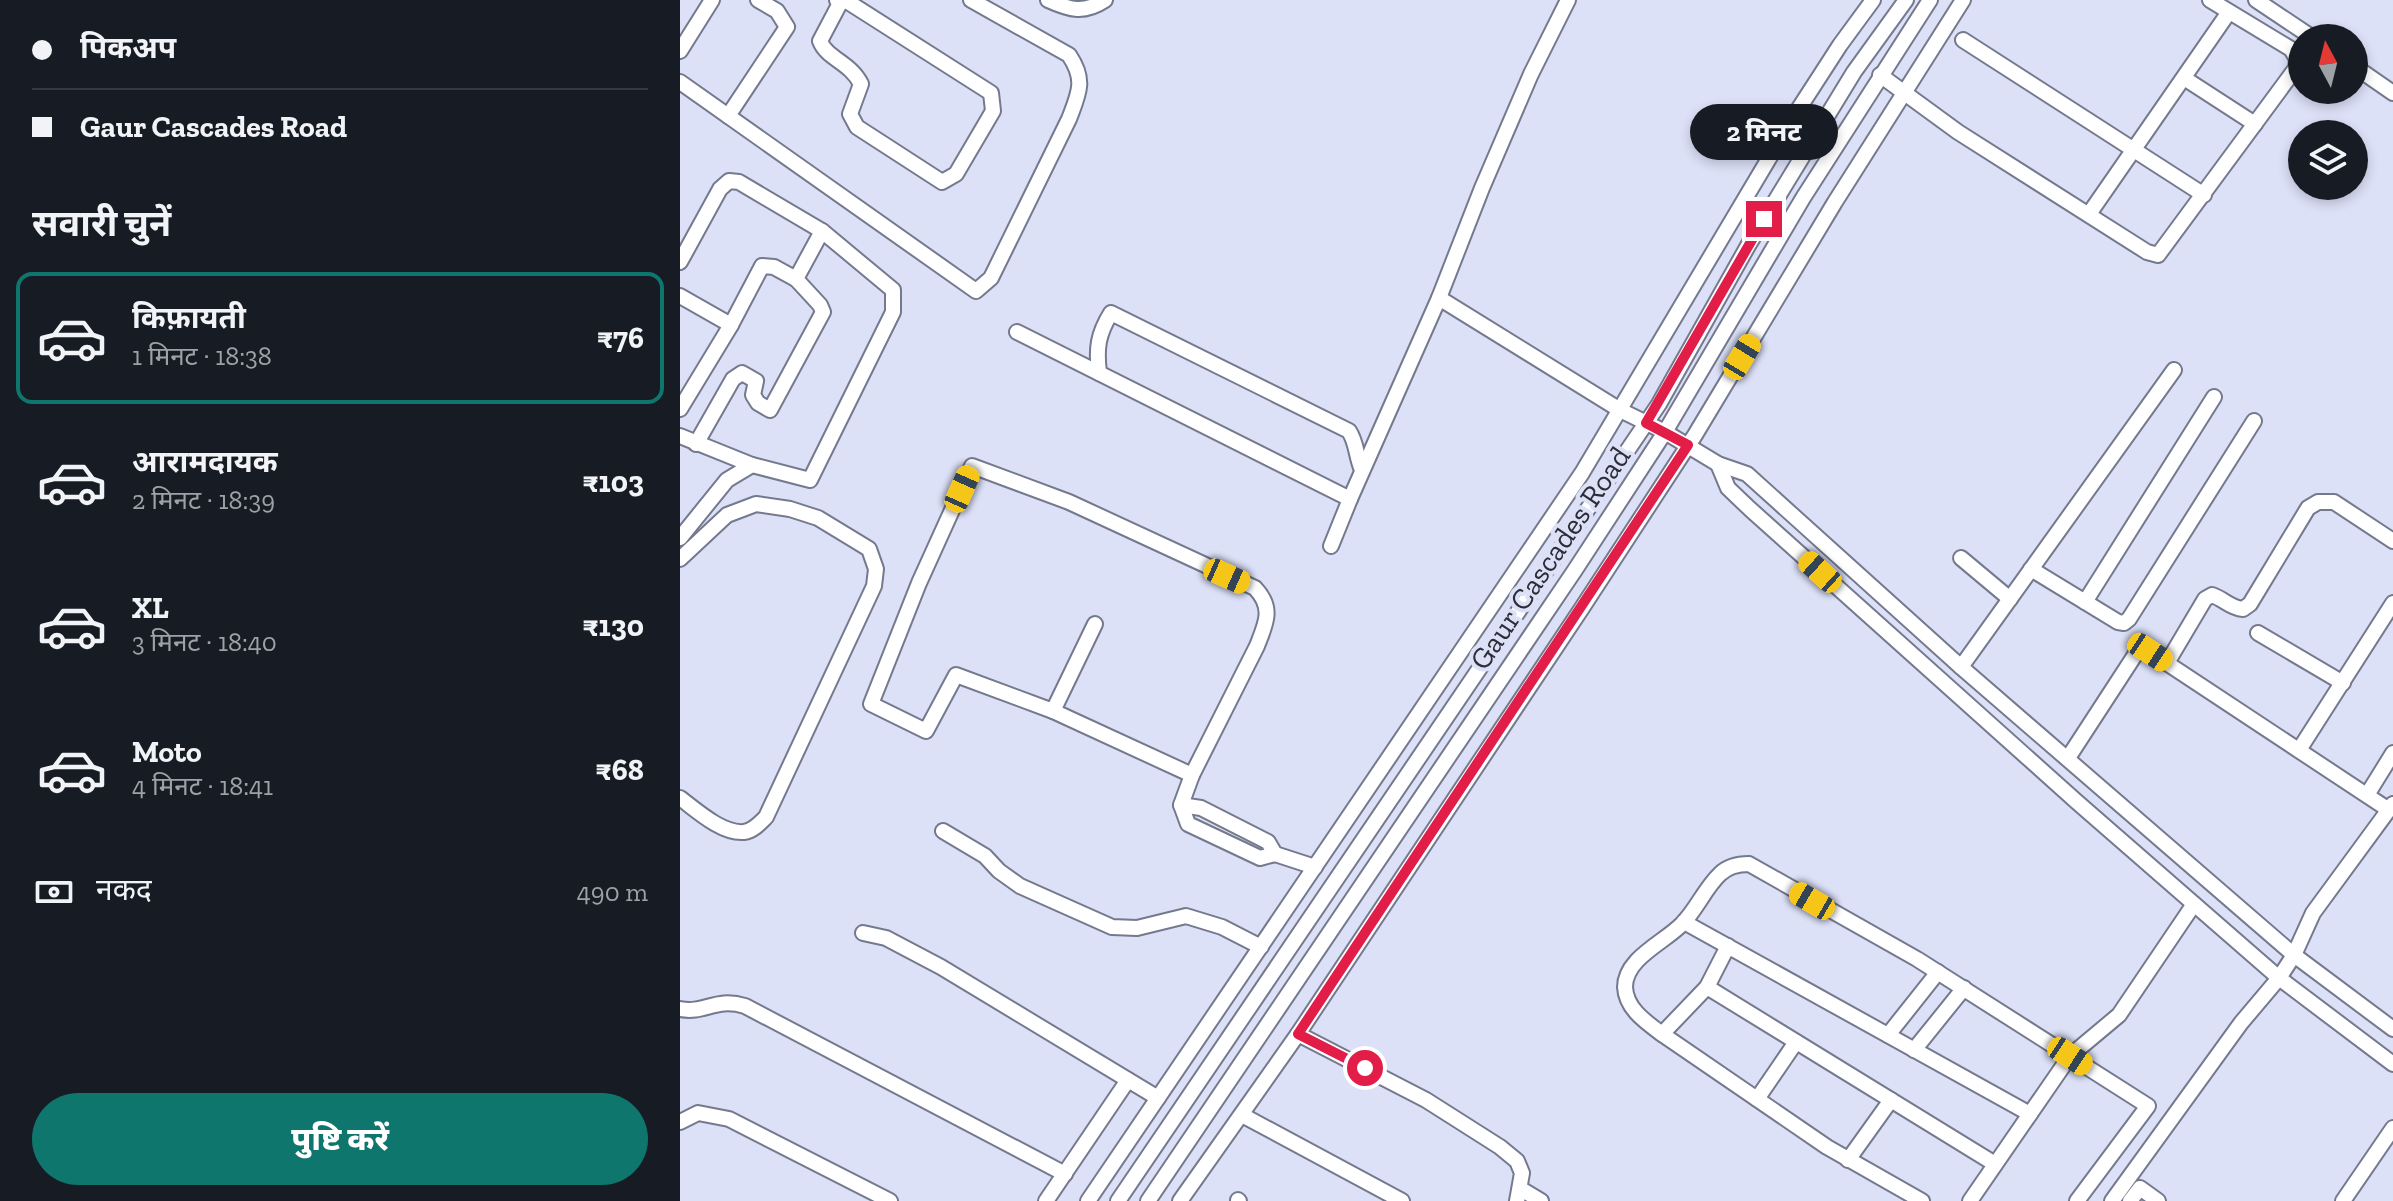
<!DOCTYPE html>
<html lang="hi">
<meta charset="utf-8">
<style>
body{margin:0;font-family:"Zilla Slab","Noto Sans Devanagari",serif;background:#242831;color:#f1f3f6;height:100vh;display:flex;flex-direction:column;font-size:30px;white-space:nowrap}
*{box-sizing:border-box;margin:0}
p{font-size:26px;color:#9ea1a6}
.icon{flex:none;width:44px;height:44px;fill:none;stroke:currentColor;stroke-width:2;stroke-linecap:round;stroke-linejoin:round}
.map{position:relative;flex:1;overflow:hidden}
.details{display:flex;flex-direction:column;background:#171b24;width:680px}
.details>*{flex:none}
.guide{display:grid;align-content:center;height:176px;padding:0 32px;background:#171b24}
.needle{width:52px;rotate:353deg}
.buttons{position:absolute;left:1608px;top:24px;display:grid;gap:16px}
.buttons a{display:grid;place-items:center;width:80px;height:80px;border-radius:50%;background:#171b24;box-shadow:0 4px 12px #0003;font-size:40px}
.end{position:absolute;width:36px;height:36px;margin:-18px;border:10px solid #e11d48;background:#fff;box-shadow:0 0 0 4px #fff}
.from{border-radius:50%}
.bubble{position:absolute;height:56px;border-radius:28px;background:#171b24;box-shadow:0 4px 12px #0003;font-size:26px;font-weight:800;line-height:56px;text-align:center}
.car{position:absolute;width:24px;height:48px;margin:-24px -12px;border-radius:10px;box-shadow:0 0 6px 2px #0007;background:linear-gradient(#f5c518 24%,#345 0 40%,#f5c518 0 76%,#345 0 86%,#f5c518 0)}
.guide b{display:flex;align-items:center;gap:28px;height:76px;font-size:30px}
.guide b+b{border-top:2px solid #363941}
.guide i{width:20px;height:20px;background:#f1f3f6}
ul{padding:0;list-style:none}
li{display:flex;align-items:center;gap:24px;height:132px;margin:0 16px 12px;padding:0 16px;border:4px solid transparent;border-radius:16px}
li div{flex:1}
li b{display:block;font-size:30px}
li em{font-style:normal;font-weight:800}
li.selected{border-color:#0f766e}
li>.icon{width:72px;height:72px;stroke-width:1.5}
h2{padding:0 32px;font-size:36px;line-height:96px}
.pay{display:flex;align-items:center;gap:20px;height:88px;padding:0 32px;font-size:30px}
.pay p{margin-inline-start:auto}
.primary-button{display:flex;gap:16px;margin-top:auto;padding:16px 32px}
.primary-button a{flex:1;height:92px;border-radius:48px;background:#0f766e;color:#fff;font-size:32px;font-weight:800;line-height:92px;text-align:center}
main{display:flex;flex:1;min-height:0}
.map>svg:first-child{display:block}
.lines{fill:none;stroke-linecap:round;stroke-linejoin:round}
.street-casing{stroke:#75798e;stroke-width:18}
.street{stroke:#fff;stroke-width:14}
.route{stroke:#e11d48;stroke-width:10}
.labels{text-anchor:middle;stroke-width:8;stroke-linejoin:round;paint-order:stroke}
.street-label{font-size:30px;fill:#2c2d36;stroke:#dce1f8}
</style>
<main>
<section class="details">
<div class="guide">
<b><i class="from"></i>पिकअप</b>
<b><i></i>Gaur Cascades Road</b>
</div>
<h2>सवारी चुनें</h2>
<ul>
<li class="selected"><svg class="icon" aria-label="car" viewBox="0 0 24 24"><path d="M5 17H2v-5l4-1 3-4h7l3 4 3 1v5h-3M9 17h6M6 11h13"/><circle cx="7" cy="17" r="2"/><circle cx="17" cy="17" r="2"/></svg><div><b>किफ़ायती</b><p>1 मिनट · 18:38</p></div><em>₹76</em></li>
<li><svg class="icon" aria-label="car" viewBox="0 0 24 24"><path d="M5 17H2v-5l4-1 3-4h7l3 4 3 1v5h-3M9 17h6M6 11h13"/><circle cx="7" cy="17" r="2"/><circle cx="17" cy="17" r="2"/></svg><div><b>आरामदायक</b><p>2 मिनट · 18:39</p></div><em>₹103</em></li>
<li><svg class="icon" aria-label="car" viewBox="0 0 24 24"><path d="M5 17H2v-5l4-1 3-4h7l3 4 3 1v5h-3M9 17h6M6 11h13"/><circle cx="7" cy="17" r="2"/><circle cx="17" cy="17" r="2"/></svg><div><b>XL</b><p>3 मिनट · 18:40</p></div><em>₹130</em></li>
<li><svg class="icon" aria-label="car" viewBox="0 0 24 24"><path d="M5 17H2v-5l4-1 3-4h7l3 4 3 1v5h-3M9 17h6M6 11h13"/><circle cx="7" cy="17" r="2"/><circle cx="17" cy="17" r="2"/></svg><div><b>Moto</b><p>4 मिनट · 18:41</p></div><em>₹68</em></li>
</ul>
<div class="pay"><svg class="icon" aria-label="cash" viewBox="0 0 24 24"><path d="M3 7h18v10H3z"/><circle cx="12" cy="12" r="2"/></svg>नकद<p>490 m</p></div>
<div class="primary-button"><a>पुष्टि करें</a></div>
</section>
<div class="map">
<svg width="1713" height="1201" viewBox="0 0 1713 1201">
<rect width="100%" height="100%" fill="#dce1f8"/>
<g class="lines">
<defs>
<g id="street">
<path d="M157 0 159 5 140 41C147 59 170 62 181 84L170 114 177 127 262 182 276 174 313 111 311 93 165 0"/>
<path d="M368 0C390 10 404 14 425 0"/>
<path d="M1576 0 1633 38"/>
<path d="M1283 40 1524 195"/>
<path d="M0 51 32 0"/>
<path d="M1674 66 1713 93"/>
<path d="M1200 75 1278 132 1467 252 1478 255 1616 68 1617 59 1611 49 1530 0"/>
<path d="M1504 78 1575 124"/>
<path d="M0 82 296 291 311 278 389 119C399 93 406 80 389 55L291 0"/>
<path d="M48 116 107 27 97 11 78 0"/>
<path d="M1409 214 1549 12"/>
<path d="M0 262 40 189 49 181 59 182 142 231 213 290V312L130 480 72 465"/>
<path d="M0 296 51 325"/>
<path d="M759 298 940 410 985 432 1038 464 1067 474 1281 667 1614 955 1713 1029"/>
<path d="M337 332 670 499 759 298 802 188 851 74 888 0"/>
<path d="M419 373C416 348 418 334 431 313L669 431C677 443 676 457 682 470"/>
<path d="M0 409 51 325 82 266 94 267 116 279 142 231"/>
<path d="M0 436 72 465 47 480 0 538"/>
<path d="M16 444 53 379 62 373 76 381 73 395 78 403 90 410 143 312 140 305 116 279"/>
<path d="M1038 464 1048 488 1070 509 1397 802 1599 978 1713 1064"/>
<path d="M651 546 670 499"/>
<path d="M1281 558 1330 599"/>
<path d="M0 559 47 515 76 504 110 509 138 518 189 549 196 569 194 586 86 817C80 823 73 831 64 832 42 834 16 810 0 798"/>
<path d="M1351 569 1438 622 1444 623 1449 619 1574 421"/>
<path d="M1405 602 1534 397"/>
<path d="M415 624 373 711 276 675 246 731 191 704 239 583 292 466 389 502 575 588C594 608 586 623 577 646L512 775 501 805 508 824 580 858 595 854"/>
<path d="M1578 633 1663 683"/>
<path d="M1487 663 1525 599 1532 595C1544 599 1550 608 1563 609L1570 604 1628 508 1638 502H1654L1713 541"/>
<path d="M1281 667 1494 370"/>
<path d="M373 711 512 775"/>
<path d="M1619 750 1713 603"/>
<path d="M1388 758 1455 655 1462 651 1470 652 1709 810"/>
<path d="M1687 795 1713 753"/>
<path d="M501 805 521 808 588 842 595 854 635 867"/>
<path d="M263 831 305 856 319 871 340 886 432 927 457 928 506 916 542 927 581 947"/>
<path d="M1004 922 1350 1114"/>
<path d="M183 933 206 938 261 967 478 1098"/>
<path d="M1048 946 1027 987 1315 1164"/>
<path d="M0 1009C25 1014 35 997 65 1006L385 1174"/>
<path d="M618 1034 746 1100 820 1147 837 1161 842 1173 837 1201"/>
<path d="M982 1034 1027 987"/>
<path d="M1208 1035 1258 972"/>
<path d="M1234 1050 1284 988"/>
<path d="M1077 1099 1116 1042"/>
<path d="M562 1115 722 1201"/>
<path d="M0 1122 18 1113 49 1119 210 1201"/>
<path d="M1168 1160 1211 1100"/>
<path d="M841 1189 861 1201"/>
<path d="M558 1200 559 1201"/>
<path d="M366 1201 448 1080"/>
<path d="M408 1201 902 473 1116 113 1160 45 1193 0"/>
<path d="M438 1201 979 404 1069 244 1174 72 1226 0"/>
<path d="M468 1201 895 570 985 432 1123 198 1250 0"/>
<path d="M500 1201 618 1034 902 608 1015 435 1155 202 1283 0"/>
<path d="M1242 1201 1147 1147 982 1034C966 1022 946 1009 945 987 945 958 985 942 1002 924 1017 909 1025 888 1040 874 1048 866 1058 864 1069 864L1237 959 1468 1106 1397 1201"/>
<path d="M1290 1201 1390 1056 1439 1015 1514 904"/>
<path d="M1432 1201 1561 1023 1599 978 1614 955 1633 913 1713 804"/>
<path d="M1450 1201 1460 1188 1478 1201"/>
<path d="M1663 1201 1713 1128"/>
</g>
</defs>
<use href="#street" class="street-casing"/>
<use href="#street" class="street"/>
</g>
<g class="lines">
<path class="route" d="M685 1068 618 1034 1008 445 966 423 1084 219"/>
</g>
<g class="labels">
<g class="street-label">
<text transform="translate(870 558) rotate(-56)" y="10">Gaur Cascades Road</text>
</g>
</g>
</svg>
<div class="buttons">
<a><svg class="needle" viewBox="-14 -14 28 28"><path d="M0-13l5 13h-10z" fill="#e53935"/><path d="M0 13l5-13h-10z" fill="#9ea1a6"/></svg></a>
<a><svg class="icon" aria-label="layers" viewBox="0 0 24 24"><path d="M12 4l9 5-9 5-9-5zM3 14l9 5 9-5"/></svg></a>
</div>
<i class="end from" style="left:685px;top:1068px"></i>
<i class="end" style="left:1084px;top:219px"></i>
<div class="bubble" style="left:1010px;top:104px;width:148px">2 मिनट</div>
<i class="car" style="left:1062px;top:357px;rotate:31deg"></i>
<i class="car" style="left:282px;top:489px;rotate:24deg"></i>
<i class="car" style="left:1140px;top:572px;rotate:312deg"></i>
<i class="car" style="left:547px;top:576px;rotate:114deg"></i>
<i class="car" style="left:1470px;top:652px;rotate:123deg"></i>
<i class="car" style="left:1132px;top:901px;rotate:300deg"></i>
<i class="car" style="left:1390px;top:1056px;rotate:123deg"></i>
</div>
</main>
